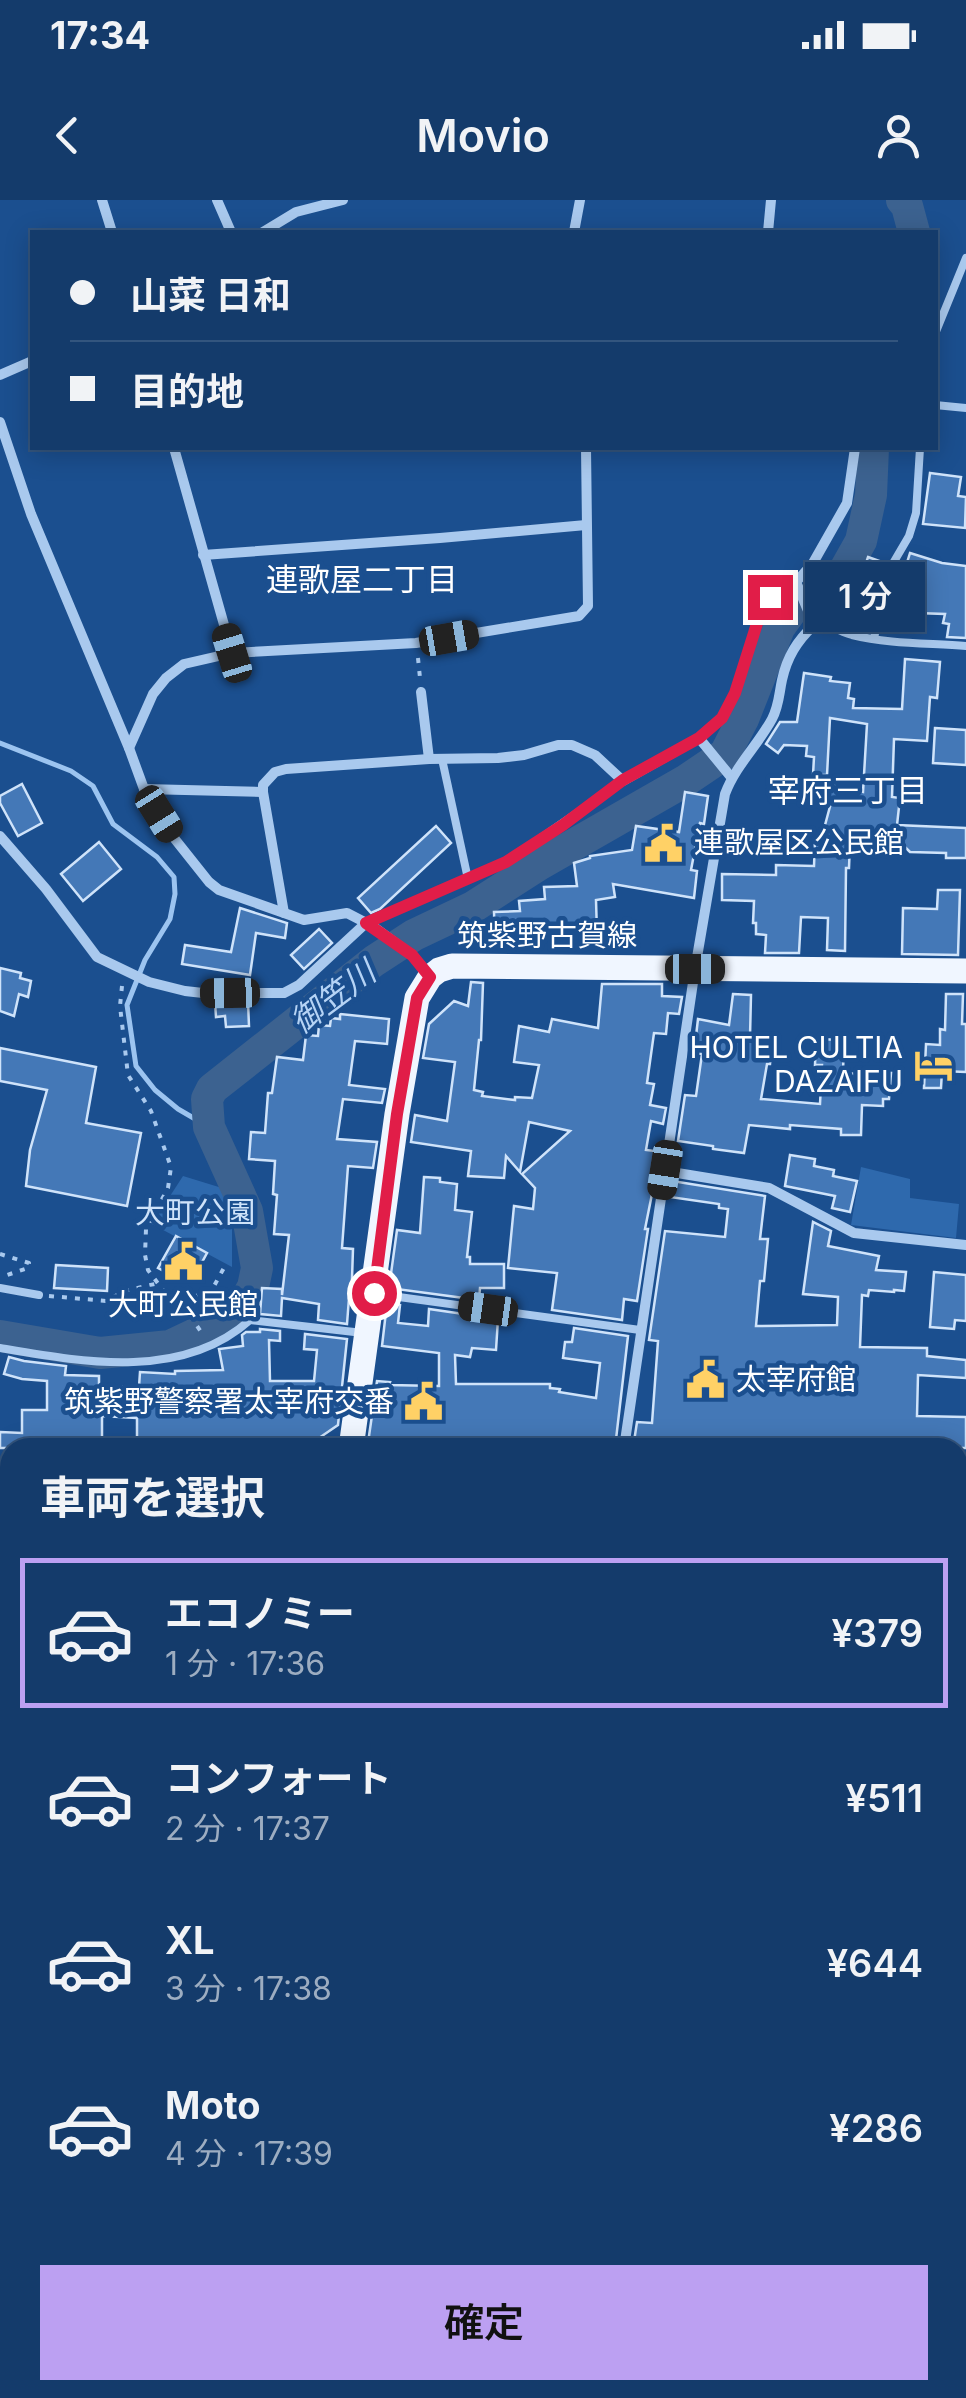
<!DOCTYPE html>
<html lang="ja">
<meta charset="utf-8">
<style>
body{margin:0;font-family:Inter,"Noto Sans JP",sans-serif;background:#214673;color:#f1f3f6;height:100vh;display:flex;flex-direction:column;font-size:38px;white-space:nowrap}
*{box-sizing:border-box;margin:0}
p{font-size:32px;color:#9dadc1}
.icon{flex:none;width:55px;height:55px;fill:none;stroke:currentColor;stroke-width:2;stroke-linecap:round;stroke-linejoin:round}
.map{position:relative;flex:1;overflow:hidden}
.side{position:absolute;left:0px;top:1238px;width:968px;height:962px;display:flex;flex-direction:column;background:#143b6b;border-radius:30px 30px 0 0;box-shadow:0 5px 25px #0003,0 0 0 2px #33557e}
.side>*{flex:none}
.guide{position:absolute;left:30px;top:30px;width:908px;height:220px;border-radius:0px;box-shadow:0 5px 25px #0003,0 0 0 2px #33557e;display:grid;align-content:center;height:220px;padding:0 40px;background:#143b6b}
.end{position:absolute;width:45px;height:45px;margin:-22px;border:12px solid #e11d48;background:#fff;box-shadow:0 0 0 5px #fff}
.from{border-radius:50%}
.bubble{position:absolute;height:70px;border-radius:0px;background:#143b6b;box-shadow:0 5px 25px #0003,0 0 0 2px #33557e;font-size:32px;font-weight:600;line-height:70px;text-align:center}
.car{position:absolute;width:30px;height:60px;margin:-30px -15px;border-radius:12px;box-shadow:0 0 8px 2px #0007;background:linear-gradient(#222 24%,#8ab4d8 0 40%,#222 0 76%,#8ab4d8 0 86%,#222 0)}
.guide b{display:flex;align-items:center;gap:35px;height:95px;font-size:38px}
.guide b+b{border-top:2px solid #33557e}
.guide i{width:25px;height:25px;background:#f1f3f6}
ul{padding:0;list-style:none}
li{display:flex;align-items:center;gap:30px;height:150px;margin:0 20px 15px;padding:0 20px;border:5px solid transparent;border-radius:0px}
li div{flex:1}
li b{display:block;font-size:38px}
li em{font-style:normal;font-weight:600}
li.current{border-color:#bca0f2}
li>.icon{width:90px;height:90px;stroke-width:1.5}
h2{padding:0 40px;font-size:45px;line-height:120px}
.button{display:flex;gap:20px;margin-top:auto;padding:20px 40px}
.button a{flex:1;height:115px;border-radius:0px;background:#bca0f2;color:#111;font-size:40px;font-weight:600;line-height:115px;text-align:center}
.status{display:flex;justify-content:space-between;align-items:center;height:70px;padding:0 50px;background:#143b6b;direction:ltr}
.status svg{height:28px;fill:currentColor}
header{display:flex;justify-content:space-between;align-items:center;height:130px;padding:0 40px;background:#143b6b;font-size:45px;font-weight:600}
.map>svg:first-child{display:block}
.green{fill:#2e69ad}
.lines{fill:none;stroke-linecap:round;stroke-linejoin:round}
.stream{stroke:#9cc4f0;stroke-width:5}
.river{stroke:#3c6290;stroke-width:32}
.building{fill:#4478b7;stroke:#cfe3fa;stroke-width:2.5}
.path{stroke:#a9c9ee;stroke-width:4;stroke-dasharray:5 8;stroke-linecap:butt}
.service{stroke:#a9c9ee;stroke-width:8}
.pedestrian{stroke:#a9c9ee;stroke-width:9}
.minor{stroke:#a9c9ee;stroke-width:10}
.primary{stroke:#f0f6ff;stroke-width:25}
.rail-casing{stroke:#fff;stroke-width:9}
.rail{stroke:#1b4f8f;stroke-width:5;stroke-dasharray:15;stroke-linecap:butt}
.route{stroke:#e11d48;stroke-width:12}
.labels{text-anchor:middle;stroke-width:9;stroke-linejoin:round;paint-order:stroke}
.poi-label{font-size:30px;fill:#fff;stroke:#1b4f8f;text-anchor:start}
.street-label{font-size:30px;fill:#fff;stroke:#1b4f8f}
.park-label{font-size:30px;fill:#cfe3fa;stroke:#1b4f8f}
.neighbourhood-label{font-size:32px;fill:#fff;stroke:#1b4f8f}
.water-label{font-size:32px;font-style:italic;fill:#b5d3f5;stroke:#1b4f8f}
</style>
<div class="status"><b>17:34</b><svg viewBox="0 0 49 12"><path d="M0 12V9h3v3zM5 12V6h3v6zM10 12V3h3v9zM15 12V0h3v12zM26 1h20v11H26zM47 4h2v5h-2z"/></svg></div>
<header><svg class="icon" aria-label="back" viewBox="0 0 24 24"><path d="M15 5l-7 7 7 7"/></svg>Movio<svg class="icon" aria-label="person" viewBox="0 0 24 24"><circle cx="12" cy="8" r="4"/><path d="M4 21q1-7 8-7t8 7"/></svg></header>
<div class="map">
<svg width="966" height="2198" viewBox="0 0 966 2198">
<rect width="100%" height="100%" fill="#1b4f8f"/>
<g class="green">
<path d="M861 967 910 979V998L959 1004 956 1038 851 1025Z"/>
<path d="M183 976 222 988 232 1018V1067L152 1024Z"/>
<path d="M958 1766 966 1770V2081L958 2084Z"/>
<path d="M10 2049V2178H0V2051Z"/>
</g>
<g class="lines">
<path class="stream" d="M0 543 71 571 93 586 113 624 157 657 174 677 175 694 170 719 145 760 127 805 136 866 155 890 178 909 209 927"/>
<g class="river">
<path d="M902 0 907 6 914 32"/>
<path d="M0 1136 100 1153 170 1146 229 1118 243 1105 253 1087 257 1068 247 1011 209 927 207 899 212 889 374 761 414 735 473 707 540 664 685 581 725 554 743 519 779 428 792 410 824 389 843 373 861 341 871 295 873 248"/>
</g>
</g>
<g class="building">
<path d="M930 273 961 277 958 296 966 297 965 328 923 324Z"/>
<path d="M910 353 942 363 966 366V438L947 437 949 424 943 423 945 414 886 412 890 390 899 368 905 369Z"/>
<path d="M868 357 885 363 876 386 868 428 843 423 847 396H855Z"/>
<path d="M905 459 940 462 937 498 930 497 927 541 894 539 892 597 900 598 897 625 966 628V658H946V653L910 652 905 647 850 642 849 668H846L845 751 827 750 828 718 801 717 799 753H765L766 735 756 734V723H753L754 701 722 700V674L776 675V665L814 666 815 640H821L832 599 816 596 819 581 863 592 867 524 830 518 827 575H813L814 557 806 556 807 546 784 545 778 553 766 544 780 522H797L804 473 831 477 830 481 850 483 848 498 854 499 853 508 902 509Z"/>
<path d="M935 528 966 530V565L933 563Z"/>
<path d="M22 584 42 623 18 636 0 603V596Z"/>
<path d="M685 592 708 596 704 624 700 623 691 670 697 671 694 698 613 684 615 697 596 700 597 733 583 734V730L517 736 518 747H495L494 712 520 711 519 701 545 699 544 687 577 686 574 663 590 658V656L632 650 636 626 679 632Z"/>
<path d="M436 626 451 643 380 709 371 713 358 698Z"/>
<path d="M99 642 121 669 83 701 61 674Z"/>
<path d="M938 690H960L958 755 902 754 903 708 937 709Z"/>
<path d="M240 708 287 723 285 738 256 733 250 775 182 764 185 745 231 752Z"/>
<path d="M319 729 332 743 304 769 291 755Z"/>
<path d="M0 768 21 773 20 778 31 781 28 797 19 794 14 816 0 811Z"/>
<path d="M471 782 483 783 481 840H479L474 890 483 892 482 896 515 900V897L532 898 539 865 514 862 519 826 549 832 552 819 598 828 602 784H662V796L682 797 679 814 668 813 666 834 654 833 647 883 654 884 650 905 666 908 663 924 651 921 646 950 655 951 652 974H656L645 1029H648L637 1101 624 1099 622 1120 552 1110 557 1073 508 1068 514 1006 533 1009 535 988 522 974 570 931 529 922 520 972 506 956 504 978 468 976 471 951 411 942 415 915 447 921 455 862 423 858 429 824 454 801 468 806Z"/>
<path d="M733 794 751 795 750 837 772 839 770 864H767L761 899 820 904 822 865H815L816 839 844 840 843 873 873 875V872L891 873 889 899H883V906L862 905 861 935H841V929L790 925V929L749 925 744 953 713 949V946L678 941 685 895 696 896 702 854 694 853 698 819 729 825Z"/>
<path d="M946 794H963L962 824H966V872L942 871 941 888H924L926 844 940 845V829L945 830Z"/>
<path d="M215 802H248L249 826 226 827 225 816 216 817Z"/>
<path d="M340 814 389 819 387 844 355 841 349 885 385 889 382 903 343 899 337 939 377 942 373 968 348 966 342 1048 353 1049 352 1079H358L355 1098H349L347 1124 318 1120 319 1104 282 1098 281 1116 260 1114 262 1088 282 1089V1095L289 1035 274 1034 277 995 273 994 275 961 249 959 251 932 265 933 268 893H272L277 857 303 860 306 835 318 836 319 825 330 826 331 818 340 819Z"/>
<path d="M0 848 96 867 86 923 141 933 127 1006 26 986 30 950 47 890 0 881Z"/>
<path d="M790 955 815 959 814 966 834 970 833 976 857 981 850 1012 832 1008 835 996 785 986Z"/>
<path d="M424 977 440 978V982L457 984 455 1010 472 1012 467 1057H470V1064H504V1088H480L479 1100 389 1088 397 1030 420 1033Z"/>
<path d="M672 981 765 996 760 1039H768L764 1081H760L756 1126 837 1125 838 1097 803 1094 813 1022 831 1031 828 1046 879 1056 876 1070 906 1072 904 1091 894 1090V1092L869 1090 868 1096 862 1095 860 1147 927 1148V1156L966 1160V1178L918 1175 917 1216 966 1217V1248H633L637 1222 652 1223 658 1141 649 1140 665 1031 725 1037 728 1009 719 1008V1004L670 997Z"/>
<path d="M176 1036 207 1053 194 1077 185 1073 181 1080 158 1068Z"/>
<path d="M56 1065 108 1068 107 1091 54 1088Z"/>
<path d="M934 1072 966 1075V1121L955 1120 954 1129 930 1127Z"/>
<path d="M387 1103 400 1105 398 1123 428 1126 429 1109 498 1119 496 1150 472 1148 470 1157 455 1155 456 1184H550V1188L560 1189 559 1192 596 1198 600 1163 563 1158 565 1142H572L574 1128 628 1136 615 1248H438V1242L388 1241 389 1248H379L369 1236 377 1181 390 1182 389 1185 439 1186V1153L382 1146Z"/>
<path d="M260 1129 280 1131V1141L269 1140 270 1181H314L317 1150 304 1149 305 1134 347 1139 338 1225 316 1240 317 1248H137V1218L102 1216V1248H0V1232L22 1233V1210H47V1181L22 1179 4 1174 9 1157 24 1161 66 1166 65 1175 99 1176V1186L139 1187 140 1172 175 1174V1171L223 1170 219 1149 243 1146 242 1135 246 1132H260Z"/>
</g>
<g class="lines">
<g class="path">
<path d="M418 458 420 478"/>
<path d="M122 786 120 806 128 875 151 911 171 967 168 988 146 1029 145 1055 148 1070 168 1097 181 1103 204 1136"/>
<path d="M0 1054 29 1063 28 1068 4 1076"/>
<path d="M49 1096 107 1101 124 1091 155 1084"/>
<path d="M181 1103 213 1088 226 1064"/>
</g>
<g class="service">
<path d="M935 134 966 58"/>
<path d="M935 205 966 208"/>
<path d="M814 425C830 423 838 431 852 435 888 444 929 443 966 446"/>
<path d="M874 439 883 388 892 365 909 336 916 313 920 248"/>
<path d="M442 559 468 679"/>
<path d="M366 723 506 662 623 581"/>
<path d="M0 1088 39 1095"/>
<path d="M377 1094 640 1130"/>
<path d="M0 1148C82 1162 182 1181 250 1120L363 1133"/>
<path d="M0 1742 10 1743"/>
<path d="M0 1798 10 1758"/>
</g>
<path class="pedestrian" d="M958 1282H966"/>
<g class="minor">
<path d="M102 0 112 32"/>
<path d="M217 0 231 32"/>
<path d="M263 32 296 12 343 0"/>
<path d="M574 32 580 0"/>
<path d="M768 32 771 0"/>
<path d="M0 175 32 161"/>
<path d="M0 222 31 314 129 548 144 589 174 638 209 682 219 690 304 720 347 713 374 727 412 755 429 775"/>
<path d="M174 248 232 453"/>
<path d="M203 355 440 338 586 325"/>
<path d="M421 492 429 559"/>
<path d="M699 538 731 577"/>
<path d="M129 548 153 494 166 478 184 464 232 453 416 443 579 416 588 406 586 248"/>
<path d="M144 589 263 592"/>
<path d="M0 636 46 689 97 757 149 782 185 791 203 793H284L299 785 366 723"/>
<path d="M284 713 263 592V585L275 572 286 569 429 559 498 558 524 555 558 545H572L595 555 623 581 699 538 722 518 735 493 760 414 770 397 796 382 813 363 847 303 855 248"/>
<path d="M665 971 769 988 854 1033 966 1045"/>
<path d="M624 1248 695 769 725 594C736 565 758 545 772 519 779 506 779 494 782 480 787 457 797 441 814 425L796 382"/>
<path d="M0 1271H10"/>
<path d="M958 1573 966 1572"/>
<path d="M0 1913 10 1915"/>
<path d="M958 2145 966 2154"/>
<path d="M0 2190H10"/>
<path d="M204 2198 205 2190"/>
<path d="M694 2198V2190"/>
<path d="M776 2198 777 2190"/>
</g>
<g class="primary">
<path d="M351 1248 397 914 417 798 430 777 439 770 452 766 966 771"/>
<path d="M344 2190 673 2198"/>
<path d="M50 2198 54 2190"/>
</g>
<defs>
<path id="rail" d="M145 2198 149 2190"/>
</defs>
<use href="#rail" class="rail-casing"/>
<use href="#rail" class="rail"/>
</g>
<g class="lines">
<path class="route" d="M374 1093 397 914 417 798 430 777 412 755 366 723 506 662 563 625 623 580 699 538 722 518 735 493 760 414 770 397"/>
</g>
<defs>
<symbol id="civic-bare" viewBox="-9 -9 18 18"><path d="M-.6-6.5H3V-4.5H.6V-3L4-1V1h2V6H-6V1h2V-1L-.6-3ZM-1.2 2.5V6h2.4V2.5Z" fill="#ffd166" stroke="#1b4f8f" stroke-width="2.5" paint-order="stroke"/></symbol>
<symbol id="hotel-bare" viewBox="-9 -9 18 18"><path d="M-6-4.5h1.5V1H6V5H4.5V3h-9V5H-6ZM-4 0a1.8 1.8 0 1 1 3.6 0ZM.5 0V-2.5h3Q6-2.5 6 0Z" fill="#ffd166" stroke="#1b4f8f" stroke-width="2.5" paint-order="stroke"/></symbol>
</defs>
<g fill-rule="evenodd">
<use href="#civic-bare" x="636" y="616" width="55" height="55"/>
<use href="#hotel-bare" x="906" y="838" width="55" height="55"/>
<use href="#civic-bare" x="156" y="1034" width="55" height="55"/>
<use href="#civic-bare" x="678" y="1152" width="55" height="55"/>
<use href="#civic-bare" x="396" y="1174" width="55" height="55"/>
</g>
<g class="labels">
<g class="poi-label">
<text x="694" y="653">連歌屋区公民館</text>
<text x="903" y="858" text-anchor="end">HOTEL CULTIA<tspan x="903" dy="34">DAZAIFU</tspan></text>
<text x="183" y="1115" text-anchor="middle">大町公民館</text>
<text x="736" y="1190">太宰府館</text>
<text x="394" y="1212" text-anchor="end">筑紫野警察署太宰府交番</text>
</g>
<g class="street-label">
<text x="547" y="746">筑紫野古賀線</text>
</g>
<g class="park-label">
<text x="195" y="1023">大町公園</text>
</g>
<g class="neighbourhood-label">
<text x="362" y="391">連歌屋二丁目</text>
<text x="848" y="602">宰府三丁目</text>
</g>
<g class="water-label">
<text transform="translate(333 797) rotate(-37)" y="11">御笠川</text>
</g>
</g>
</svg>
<i class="end from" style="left:374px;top:1093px"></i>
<i class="end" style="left:770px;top:397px"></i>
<div class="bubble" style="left:805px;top:362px;width:120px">1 分</div>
<i class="car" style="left:449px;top:438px;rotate:80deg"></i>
<i class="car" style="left:232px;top:453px;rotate:343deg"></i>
<i class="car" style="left:159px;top:614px;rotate:148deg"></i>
<i class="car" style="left:695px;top:769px;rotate:90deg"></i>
<i class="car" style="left:230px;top:793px;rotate:269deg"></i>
<i class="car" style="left:665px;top:970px;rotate:189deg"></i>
<i class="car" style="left:488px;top:1109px;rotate:278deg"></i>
<div class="guide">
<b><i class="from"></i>山菜 日和</b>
<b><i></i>目的地</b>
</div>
<section class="side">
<h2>車両を選択</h2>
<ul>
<li class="current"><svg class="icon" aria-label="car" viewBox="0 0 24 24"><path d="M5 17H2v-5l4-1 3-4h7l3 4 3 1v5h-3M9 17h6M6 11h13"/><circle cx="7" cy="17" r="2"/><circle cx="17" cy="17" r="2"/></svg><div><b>エコノミー</b><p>1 分 · 17:36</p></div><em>¥379</em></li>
<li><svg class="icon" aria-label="car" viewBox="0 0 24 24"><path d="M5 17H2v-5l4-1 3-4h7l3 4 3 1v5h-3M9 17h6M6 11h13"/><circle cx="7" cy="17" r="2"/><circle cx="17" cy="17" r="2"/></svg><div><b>コンフォート</b><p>2 分 · 17:37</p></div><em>¥511</em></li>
<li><svg class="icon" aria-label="car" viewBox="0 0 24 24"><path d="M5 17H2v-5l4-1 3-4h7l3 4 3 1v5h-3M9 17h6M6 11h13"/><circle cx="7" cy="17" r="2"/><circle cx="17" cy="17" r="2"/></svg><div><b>XL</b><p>3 分 · 17:38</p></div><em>¥644</em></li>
<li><svg class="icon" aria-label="car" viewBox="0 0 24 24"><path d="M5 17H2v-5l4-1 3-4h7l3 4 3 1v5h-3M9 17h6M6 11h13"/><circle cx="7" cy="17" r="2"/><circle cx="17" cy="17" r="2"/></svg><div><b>Moto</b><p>4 分 · 17:39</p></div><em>¥286</em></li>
</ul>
<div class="button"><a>確定</a></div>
</section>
</div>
